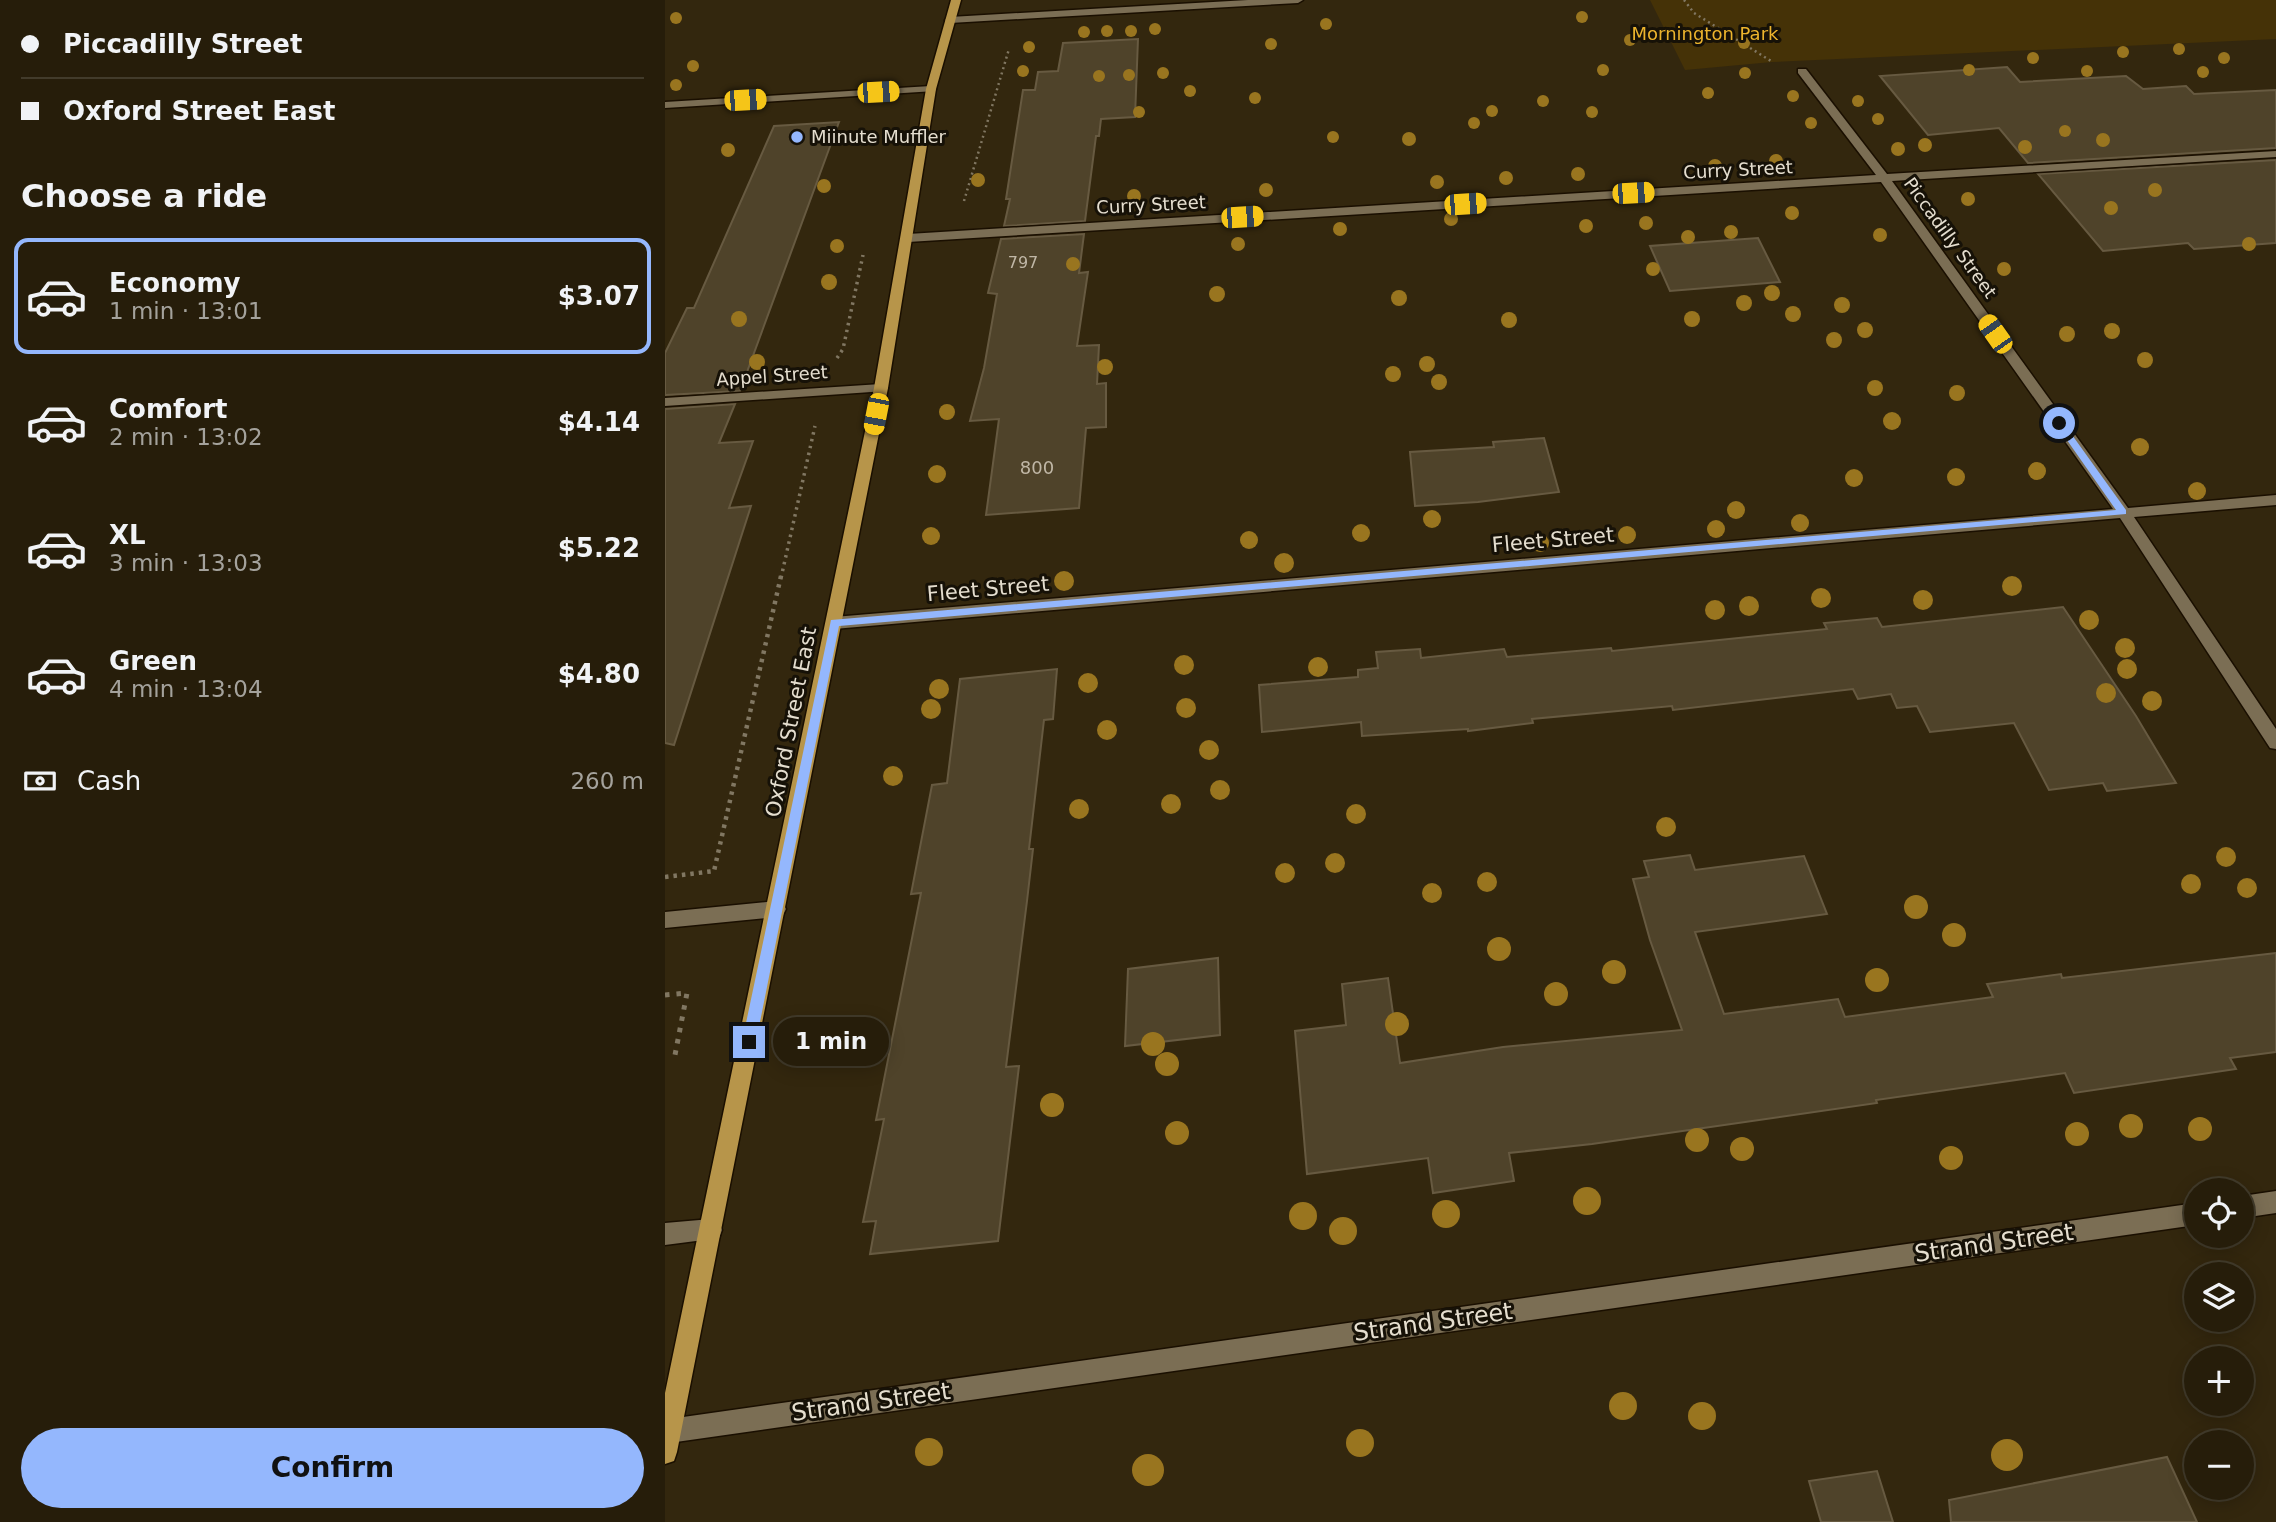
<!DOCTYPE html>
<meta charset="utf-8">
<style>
body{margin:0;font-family:"DejaVu Sans",sans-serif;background:#2e2613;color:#f1f3f6;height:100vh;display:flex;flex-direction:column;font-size:26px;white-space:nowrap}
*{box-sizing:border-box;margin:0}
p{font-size:23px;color:#a4a29c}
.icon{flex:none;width:38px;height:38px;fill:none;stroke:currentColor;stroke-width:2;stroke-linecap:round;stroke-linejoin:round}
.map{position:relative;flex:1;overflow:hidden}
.drawer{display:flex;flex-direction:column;background:#261d0a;width:665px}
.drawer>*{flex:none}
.top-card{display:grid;align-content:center;height:154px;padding:0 21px;background:#261d0a}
.fabs{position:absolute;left:1519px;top:1178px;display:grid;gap:14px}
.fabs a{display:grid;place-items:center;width:70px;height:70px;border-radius:50%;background:#261d0a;box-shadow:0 4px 18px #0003,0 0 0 2px #423b2b;font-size:35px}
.end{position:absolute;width:32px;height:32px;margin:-16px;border:9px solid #94b7fd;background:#111;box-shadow:0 0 0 4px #111}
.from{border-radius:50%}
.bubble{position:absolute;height:49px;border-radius:24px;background:#261d0a;box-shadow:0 4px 18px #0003,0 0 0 2px #423b2b;font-size:23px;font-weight:600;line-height:49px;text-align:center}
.car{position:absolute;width:21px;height:42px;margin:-21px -10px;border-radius:9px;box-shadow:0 0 5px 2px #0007;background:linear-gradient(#f5c518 24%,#345 0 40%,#f5c518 0 76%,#345 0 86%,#f5c518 0)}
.top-card b{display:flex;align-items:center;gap:24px;height:66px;font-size:26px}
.top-card b+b{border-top:2px solid #423b2b}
.top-card i{width:18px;height:18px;background:#f1f3f6}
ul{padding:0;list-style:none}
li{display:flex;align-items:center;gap:21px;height:116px;margin:0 14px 10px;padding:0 7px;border:4px solid transparent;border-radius:14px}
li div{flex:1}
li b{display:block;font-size:26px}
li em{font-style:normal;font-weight:600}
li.selected{border-color:#94b7fd}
li>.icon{width:63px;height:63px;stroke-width:1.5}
h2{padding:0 21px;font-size:32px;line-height:84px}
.pay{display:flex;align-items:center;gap:18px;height:77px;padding:0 21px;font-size:26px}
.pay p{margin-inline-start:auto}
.primary-button{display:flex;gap:14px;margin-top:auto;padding:14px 21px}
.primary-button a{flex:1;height:80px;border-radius:42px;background:#94b7fd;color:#111;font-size:28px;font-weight:600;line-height:80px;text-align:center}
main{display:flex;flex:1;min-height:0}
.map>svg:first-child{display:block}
.green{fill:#453207}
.building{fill:#4f432a;stroke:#675a41;stroke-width:2}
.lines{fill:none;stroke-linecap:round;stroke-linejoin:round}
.minor-casing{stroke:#1a0f00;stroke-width:3}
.major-casing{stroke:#1a0f00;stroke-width:3}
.path-far3{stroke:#817762;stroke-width:2.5;stroke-dasharray:2 3.5;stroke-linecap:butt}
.path-far2{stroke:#817762;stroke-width:3.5;stroke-dasharray:2.5 4.5;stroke-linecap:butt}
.path-far1{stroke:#817762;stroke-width:4.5;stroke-dasharray:3.5 5;stroke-linecap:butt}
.path{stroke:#817762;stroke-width:5;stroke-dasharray:4.5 7;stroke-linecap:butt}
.minor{fill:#7b6e54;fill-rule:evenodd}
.major{fill:#b7954a;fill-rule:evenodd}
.tree{fill:#99751f}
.route{fill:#94b7fd}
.poi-dot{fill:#94b7fd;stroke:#161107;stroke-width:2.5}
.labels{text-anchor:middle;stroke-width:6;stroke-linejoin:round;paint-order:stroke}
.far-number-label{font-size:16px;fill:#c0b7a6}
.far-park-label{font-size:18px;fill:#ecb42d;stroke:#161107}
.far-poi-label{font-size:18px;fill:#e5decf;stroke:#161107;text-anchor:start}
.far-street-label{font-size:18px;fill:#e5decf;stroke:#161107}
.number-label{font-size:18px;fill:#c0b7a6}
.street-label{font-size:21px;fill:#e5decf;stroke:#161107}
.near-street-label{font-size:24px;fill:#e5decf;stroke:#161107}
</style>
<main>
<section class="drawer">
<div class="top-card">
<b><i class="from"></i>Piccadilly Street</b>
<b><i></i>Oxford Street East</b>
</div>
<h2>Choose a ride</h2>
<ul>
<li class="selected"><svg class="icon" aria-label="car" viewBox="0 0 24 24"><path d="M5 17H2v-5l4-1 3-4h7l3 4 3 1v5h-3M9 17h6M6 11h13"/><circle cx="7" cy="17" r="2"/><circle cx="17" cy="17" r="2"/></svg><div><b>Economy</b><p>1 min · 13:01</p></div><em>$3.07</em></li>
<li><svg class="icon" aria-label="car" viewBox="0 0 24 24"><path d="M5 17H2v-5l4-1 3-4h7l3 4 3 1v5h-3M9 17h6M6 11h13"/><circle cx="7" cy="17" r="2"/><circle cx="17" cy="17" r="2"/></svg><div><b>Comfort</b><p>2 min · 13:02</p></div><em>$4.14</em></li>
<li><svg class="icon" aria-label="car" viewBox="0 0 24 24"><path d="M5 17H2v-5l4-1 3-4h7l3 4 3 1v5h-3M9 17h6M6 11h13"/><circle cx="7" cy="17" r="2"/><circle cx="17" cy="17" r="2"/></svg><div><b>XL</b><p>3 min · 13:03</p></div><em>$5.22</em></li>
<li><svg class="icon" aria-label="car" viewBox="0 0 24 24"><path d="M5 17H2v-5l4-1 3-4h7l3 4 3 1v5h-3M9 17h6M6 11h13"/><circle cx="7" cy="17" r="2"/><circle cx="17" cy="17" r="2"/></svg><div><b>Green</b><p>4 min · 13:04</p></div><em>$4.80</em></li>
</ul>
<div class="pay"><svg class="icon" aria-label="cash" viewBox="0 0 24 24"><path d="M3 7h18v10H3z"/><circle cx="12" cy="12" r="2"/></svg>Cash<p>260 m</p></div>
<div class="primary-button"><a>Confirm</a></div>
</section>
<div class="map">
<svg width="1611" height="1522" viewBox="0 0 1611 1522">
<rect width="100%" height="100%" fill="#33270e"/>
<path class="green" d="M985 0H1611V39L1107 62 1020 70Z"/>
<g class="building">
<path d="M473 39 470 117 436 119 434 136H431L420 221 339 226 345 199H341L358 90H370L373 72 393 71 398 43Z"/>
<path d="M1342 67 1355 82 1461 76 1478 89 1521 86 1529 94 1611 90V148L1363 163 1334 128 1263 135 1215 76Z"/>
<path d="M174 122 75 391 0 395V353L22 308H29L109 126Z"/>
<path d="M1611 160V243L1529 249 1523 243 1438 251 1373 174Z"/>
<path d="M419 234 414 273 423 272 412 346 434 345 432 384 441 383V427L421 428 414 508 321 515 334 419 305 421 319 368 332 294 323 293 336 239Z"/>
<path d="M1093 238 1115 282 1005 291 985 246Z"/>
<path d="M70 404 54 443 88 441 64 508 86 506 9 745 0 743V409Z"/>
<path d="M879 438 894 492 813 502 750 506 745 452 829 447 828 442Z"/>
<path d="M1398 607 1471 716 1511 783 1442 791 1438 783 1384 790 1349 723 1265 732 1252 706 1232 708 1226 694 1193 699 1188 689 1008 710 1007 706 867 719 868 723 803 731V729L697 736 696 722 597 732 594 685 693 677V670L713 668 711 652 755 649 756 658 839 649 842 657 946 648 947 651 1162 629 1159 623 1212 618 1217 627Z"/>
<path d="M392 669 388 719 379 720 364 849H368L362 901 341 1067 354 1066 333 1241 205 1254 211 1221 198 1222 219 1119 211 1120 256 893 246 894 267 785 282 783 295 679Z"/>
<path d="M1025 855 1030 870 1139 856 1162 914 1030 932 1059 1014 1173 999 1180 1017 1328 997 1322 984 1396 974 1397 978 1611 953V1052L1565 1058 1571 1069 1409 1093 1400 1073 1211 1100 1212 1103 927 1144 844 1153 849 1181 768 1193 763 1158 642 1174 630 1031 681 1025 677 984 723 978 735 1063 838 1047 1017 1030 985 940 968 879 984 877 979 861Z"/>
<path d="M553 958 555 1035 460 1046 463 969Z"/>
<path d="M1502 1457 1532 1522H1286L1284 1500Z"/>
<path d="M1212 1471 1228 1522H1156L1144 1481Z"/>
</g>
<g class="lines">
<defs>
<g id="minor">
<path d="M583 0H638L633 3 285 23 280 20 285 17Z"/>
<path d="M1133 69H1141L1222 174 1611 151V157L1227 181 1463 508 1611 495V505L1469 517 1611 729V749L1605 748 1455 518 169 629 161 623 169 617 1448 509 1216 182 243 242 237 238 243 234 1211 175 1133 73Z"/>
<path d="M266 86 271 89 270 91 0 108V102Z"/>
<path d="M216 384 223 388 221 391 0 406V398Z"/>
<path d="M111 901 118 903 121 909 118 915 111 917 0 928V912Z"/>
<path d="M1611 1191V1213L1577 1218V1196Z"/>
<path d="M1531 1203V1225L4 1443 0 1442V1420L4 1419Z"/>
<path d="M46 1219 54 1222 57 1230 54 1238 0 1245V1223Z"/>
</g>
<path id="major" d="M286 0H296L271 89 223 388 12 1452 9 1461 0 1464V1393L209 388 261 89Z"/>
</defs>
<use href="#minor" class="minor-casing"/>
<use href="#major" class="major-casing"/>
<g class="path-far3">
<path d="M1019 0 1029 13 1106 61"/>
<path d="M299 201 344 49"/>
</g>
<g class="path-far2">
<path d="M172 358 178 349 198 255"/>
<path d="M116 578 150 426"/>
</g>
<path class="path-far1" d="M0 877 49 871 116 576"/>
<path class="path" d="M0 995 22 993 10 1055"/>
<use href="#minor" class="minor"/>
<use href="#major" class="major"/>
</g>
<g class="tree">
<circle cx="917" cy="17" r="6"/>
<circle cx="11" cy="18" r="6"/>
<circle cx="661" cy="24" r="6"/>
<circle cx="490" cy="29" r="6"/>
<circle cx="442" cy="31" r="6"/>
<circle cx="466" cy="31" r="6"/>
<circle cx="419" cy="32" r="6"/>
<circle cx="1027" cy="35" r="6"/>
<circle cx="965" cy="40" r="6"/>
<circle cx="1079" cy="43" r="6"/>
<circle cx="606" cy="44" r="6"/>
<circle cx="364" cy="47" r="6"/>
<circle cx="1514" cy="49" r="6"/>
<circle cx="1458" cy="52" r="6"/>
<circle cx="1368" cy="58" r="6"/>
<circle cx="1559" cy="58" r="6"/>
<circle cx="28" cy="66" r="6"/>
<circle cx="938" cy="70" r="6"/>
<circle cx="1304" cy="70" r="6"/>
<circle cx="358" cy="71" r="6"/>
<circle cx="1422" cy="71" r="6"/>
<circle cx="1538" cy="72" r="6"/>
<circle cx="498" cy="73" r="6"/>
<circle cx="1080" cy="73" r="6"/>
<circle cx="464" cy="75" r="6"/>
<circle cx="434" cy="76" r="6"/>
<circle cx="11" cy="85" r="6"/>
<circle cx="525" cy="91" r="6"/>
<circle cx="1043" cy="93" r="6"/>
<circle cx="1128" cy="96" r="6"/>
<circle cx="590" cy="98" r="6"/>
<circle cx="878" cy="101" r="6"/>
<circle cx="1193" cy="101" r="6"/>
<circle cx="827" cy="111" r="6"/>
<circle cx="474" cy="112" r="6"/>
<circle cx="927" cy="112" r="6"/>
<circle cx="1213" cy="119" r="6"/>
<circle cx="809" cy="123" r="6"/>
<circle cx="1146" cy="123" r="6"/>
<circle cx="1400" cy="131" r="6"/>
<circle cx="668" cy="137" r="6"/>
<circle cx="744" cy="139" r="7"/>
<circle cx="1438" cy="140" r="7"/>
<circle cx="1260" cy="145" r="7"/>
<circle cx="1360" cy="147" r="7"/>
<circle cx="1233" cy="149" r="7"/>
<circle cx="63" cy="150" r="7"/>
<circle cx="1111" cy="161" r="7"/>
<circle cx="1050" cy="166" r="7"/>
<circle cx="913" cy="174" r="7"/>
<circle cx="841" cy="178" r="7"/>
<circle cx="313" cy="180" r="7"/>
<circle cx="772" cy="182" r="7"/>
<circle cx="159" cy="186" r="7"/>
<circle cx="601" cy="190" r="7"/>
<circle cx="1490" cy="190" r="7"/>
<circle cx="469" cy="196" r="7"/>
<circle cx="1303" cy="199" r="7"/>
<circle cx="1446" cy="208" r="7"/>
<circle cx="1127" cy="213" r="7"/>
<circle cx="786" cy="219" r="7"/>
<circle cx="981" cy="223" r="7"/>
<circle cx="921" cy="226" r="7"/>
<circle cx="675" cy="229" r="7"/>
<circle cx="1066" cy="232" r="7"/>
<circle cx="1282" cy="234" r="7"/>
<circle cx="1215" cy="235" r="7"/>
<circle cx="1023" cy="237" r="7"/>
<circle cx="573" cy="244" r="7"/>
<circle cx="1584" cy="244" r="7"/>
<circle cx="172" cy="246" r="7"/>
<circle cx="408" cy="264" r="7"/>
<circle cx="988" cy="269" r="7"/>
<circle cx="1339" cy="269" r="7"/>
<circle cx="164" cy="282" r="8"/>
<circle cx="1107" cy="293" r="8"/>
<circle cx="552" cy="294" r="8"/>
<circle cx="734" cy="298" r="8"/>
<circle cx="1079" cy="303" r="8"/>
<circle cx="1177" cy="305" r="8"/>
<circle cx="1128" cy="314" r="8"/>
<circle cx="74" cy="319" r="8"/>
<circle cx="1027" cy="319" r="8"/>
<circle cx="844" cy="320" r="8"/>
<circle cx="1200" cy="330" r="8"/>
<circle cx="1447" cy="331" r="8"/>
<circle cx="1402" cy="334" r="8"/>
<circle cx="1169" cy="340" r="8"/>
<circle cx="1480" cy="360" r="8"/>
<circle cx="92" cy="362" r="8"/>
<circle cx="762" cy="364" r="8"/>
<circle cx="440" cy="367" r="8"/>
<circle cx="728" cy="374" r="8"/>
<circle cx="774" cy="382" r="8"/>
<circle cx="1210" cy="388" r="8"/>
<circle cx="1292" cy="393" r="8"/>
<circle cx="282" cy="412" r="8"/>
<circle cx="1227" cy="421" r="9"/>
<circle cx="1475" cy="447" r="9"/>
<circle cx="1372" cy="471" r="9"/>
<circle cx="272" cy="474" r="9"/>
<circle cx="1291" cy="477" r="9"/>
<circle cx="1189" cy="478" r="9"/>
<circle cx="1532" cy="491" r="9"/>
<circle cx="1071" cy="510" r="9"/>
<circle cx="767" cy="519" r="9"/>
<circle cx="1135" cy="523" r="9"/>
<circle cx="1051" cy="529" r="9"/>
<circle cx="696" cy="533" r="9"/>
<circle cx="962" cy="535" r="9"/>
<circle cx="266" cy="536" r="9"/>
<circle cx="584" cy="540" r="9"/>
<circle cx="875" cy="543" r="9"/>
<circle cx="619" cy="563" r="10"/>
<circle cx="399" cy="581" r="10"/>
<circle cx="1347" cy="586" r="10"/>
<circle cx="1156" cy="598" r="10"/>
<circle cx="1258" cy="600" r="10"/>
<circle cx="1084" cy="606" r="10"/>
<circle cx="1050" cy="610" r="10"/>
<circle cx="1424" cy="620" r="10"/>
<circle cx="1460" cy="648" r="10"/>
<circle cx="519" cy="665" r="10"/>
<circle cx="653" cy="667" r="10"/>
<circle cx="1462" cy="669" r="10"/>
<circle cx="423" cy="683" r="10"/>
<circle cx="274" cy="689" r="10"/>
<circle cx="1441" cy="693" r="10"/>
<circle cx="1487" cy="701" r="10"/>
<circle cx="521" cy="708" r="10"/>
<circle cx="266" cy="709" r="10"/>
<circle cx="442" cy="730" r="10"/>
<circle cx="544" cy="750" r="10"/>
<circle cx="228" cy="776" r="10"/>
<circle cx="555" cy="790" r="10"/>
<circle cx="506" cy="804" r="10"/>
<circle cx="414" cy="809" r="10"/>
<circle cx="691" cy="814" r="10"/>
<circle cx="1001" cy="827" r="10"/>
<circle cx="1561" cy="857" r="10"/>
<circle cx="670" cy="863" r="10"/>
<circle cx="620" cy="873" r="10"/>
<circle cx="822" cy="882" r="10"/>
<circle cx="1526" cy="884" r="10"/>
<circle cx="1582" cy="888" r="10"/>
<circle cx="767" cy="893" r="10"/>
<circle cx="1251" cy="907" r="12"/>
<circle cx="1289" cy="935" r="12"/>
<circle cx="834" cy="949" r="12"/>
<circle cx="949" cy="972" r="12"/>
<circle cx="1212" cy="980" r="12"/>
<circle cx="891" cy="994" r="12"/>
<circle cx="732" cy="1024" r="12"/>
<circle cx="488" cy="1044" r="12"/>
<circle cx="502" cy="1064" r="12"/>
<circle cx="387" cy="1105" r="12"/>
<circle cx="1466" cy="1126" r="12"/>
<circle cx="1535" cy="1129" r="12"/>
<circle cx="512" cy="1133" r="12"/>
<circle cx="1412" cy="1134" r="12"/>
<circle cx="1032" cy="1140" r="12"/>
<circle cx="1077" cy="1149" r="12"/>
<circle cx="1286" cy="1158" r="12"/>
<circle cx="922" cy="1201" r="14"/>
<circle cx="781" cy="1214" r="14"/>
<circle cx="638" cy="1216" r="14"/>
<circle cx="678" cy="1231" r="14"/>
<circle cx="958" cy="1406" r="14"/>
<circle cx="1037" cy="1416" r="14"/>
<circle cx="695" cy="1443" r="14"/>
<circle cx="264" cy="1452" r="14"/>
<circle cx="1342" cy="1455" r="16"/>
<circle cx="483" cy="1470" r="16"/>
</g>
<path class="route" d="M1391 421H1397L1461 510V514L174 626 91 1042 84 1048 79 1047 77 1042 166 620 1451 510 1390 423Z"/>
<circle class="poi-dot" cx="132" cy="137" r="7"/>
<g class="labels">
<g class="far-number-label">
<text x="358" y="268">797</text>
</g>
<g class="far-park-label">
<text x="1040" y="40">Mornington Park</text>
</g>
<g class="far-poi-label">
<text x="146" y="143">Miinute Muffler</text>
</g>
<g class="far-street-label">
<text transform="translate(1073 170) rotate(-3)" y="6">Curry Street</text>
<text transform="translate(486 205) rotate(-3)" y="6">Curry Street</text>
<text transform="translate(1285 238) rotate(54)" y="6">Piccadilly Street</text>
<text transform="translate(107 376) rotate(-4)" y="6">Appel Street</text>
</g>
<g class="number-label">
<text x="372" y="474">800</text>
</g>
<g class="street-label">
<text transform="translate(888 540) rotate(-5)" y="7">Fleet Street</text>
<text transform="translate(323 589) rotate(-5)" y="7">Fleet Street</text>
<text transform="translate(126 722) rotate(-79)" y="7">Oxford Street East</text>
</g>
<g class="near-street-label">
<text transform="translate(1329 1243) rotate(-8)" y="8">Strand Street</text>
<text transform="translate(768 1322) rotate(-8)" y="8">Strand Street</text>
<text transform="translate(206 1402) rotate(-8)" y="8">Strand Street</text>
</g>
</g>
</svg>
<div class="fabs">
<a><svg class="icon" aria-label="locate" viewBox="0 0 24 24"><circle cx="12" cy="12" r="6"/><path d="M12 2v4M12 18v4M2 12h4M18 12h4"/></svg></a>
<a><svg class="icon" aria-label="layers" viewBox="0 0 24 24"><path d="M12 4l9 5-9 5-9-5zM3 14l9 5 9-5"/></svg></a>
<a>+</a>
<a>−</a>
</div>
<i class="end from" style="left:1394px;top:423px"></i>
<i class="end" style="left:84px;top:1042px"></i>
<div class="bubble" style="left:108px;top:1017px;width:116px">1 min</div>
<i class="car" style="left:213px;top:92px;rotate:87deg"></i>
<i class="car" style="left:80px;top:100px;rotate:87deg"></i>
<i class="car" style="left:968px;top:193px;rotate:87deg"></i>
<i class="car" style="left:800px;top:204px;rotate:86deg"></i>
<i class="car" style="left:577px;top:217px;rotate:86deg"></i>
<i class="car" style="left:1330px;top:334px;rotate:325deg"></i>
<i class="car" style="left:211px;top:414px;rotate:191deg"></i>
</div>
</main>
